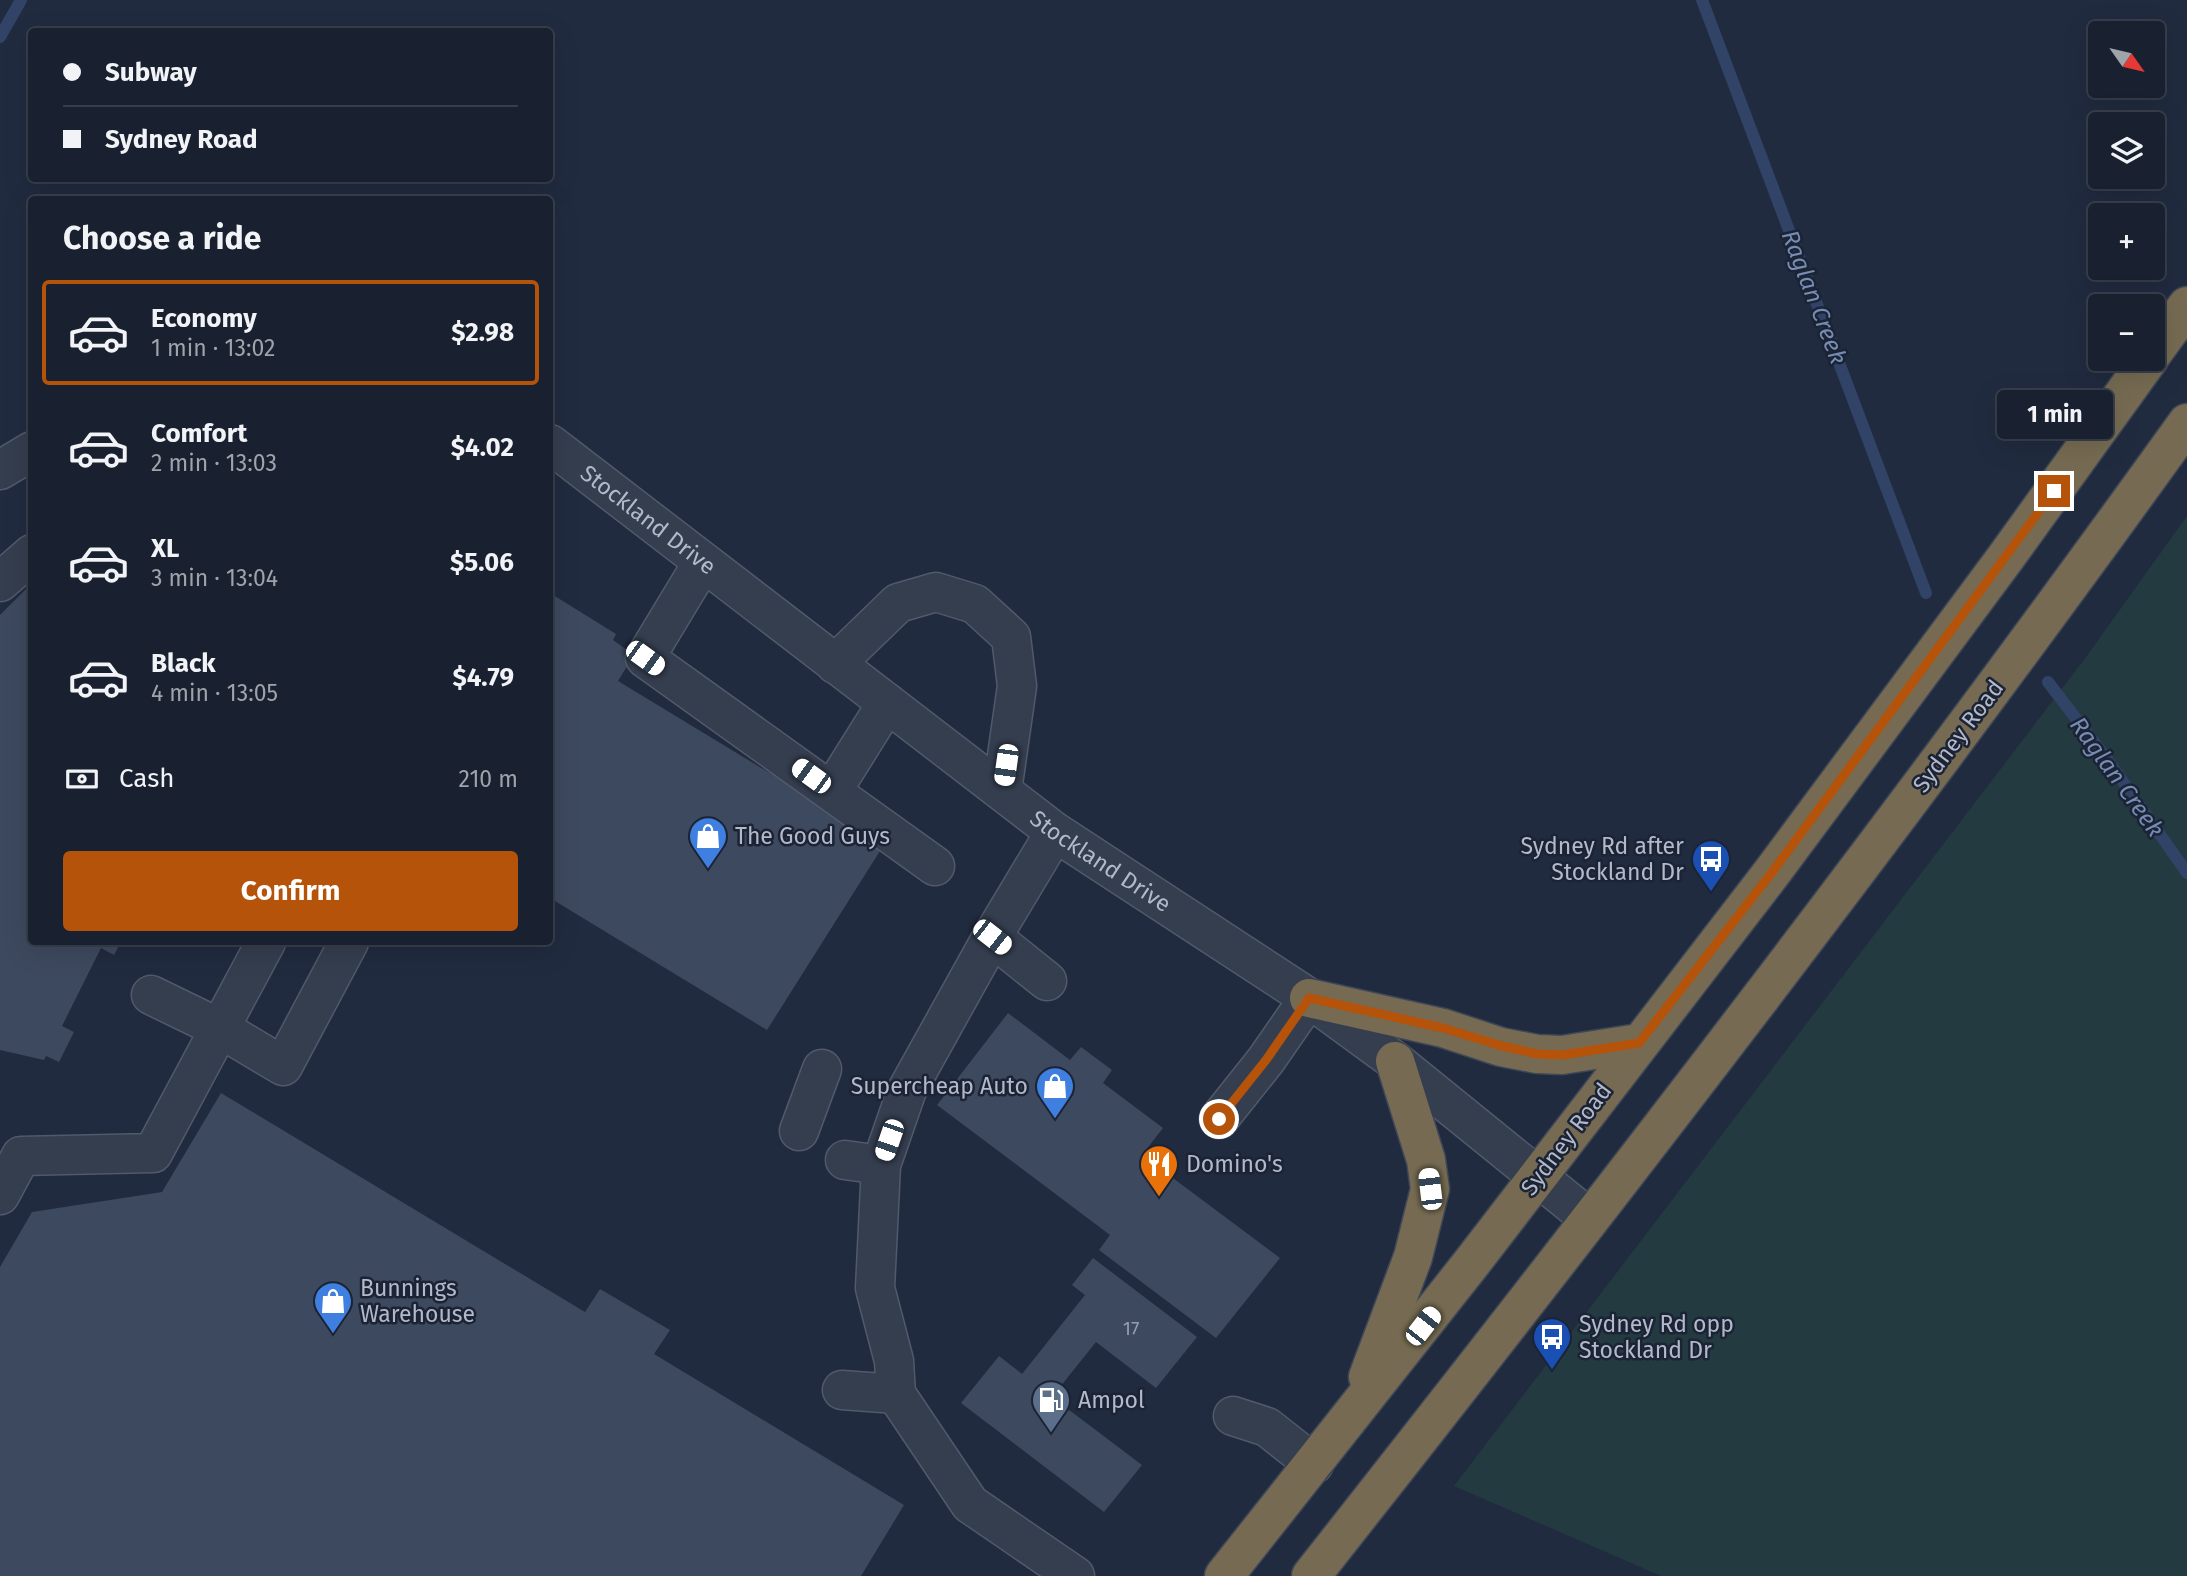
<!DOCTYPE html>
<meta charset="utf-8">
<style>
body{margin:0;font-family:"Fira Sans",sans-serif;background:#262d3b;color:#f1f3f6;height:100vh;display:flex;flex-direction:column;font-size:26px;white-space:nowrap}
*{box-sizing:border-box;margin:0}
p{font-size:23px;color:#9fa3aa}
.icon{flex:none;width:38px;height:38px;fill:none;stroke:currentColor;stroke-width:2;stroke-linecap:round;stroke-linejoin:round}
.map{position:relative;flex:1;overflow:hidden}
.details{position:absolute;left:28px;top:196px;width:525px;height:749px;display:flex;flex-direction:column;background:#19202f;border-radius:7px;box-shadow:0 7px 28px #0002,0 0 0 2px #373e4b}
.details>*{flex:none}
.hud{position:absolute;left:28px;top:28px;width:525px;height:154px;border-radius:7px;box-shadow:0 7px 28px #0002,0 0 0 2px #373e4b;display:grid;align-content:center;height:154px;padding:0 35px;background:#19202f}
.needle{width:46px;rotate:124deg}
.controls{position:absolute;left:2088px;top:21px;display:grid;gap:14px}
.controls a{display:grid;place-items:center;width:77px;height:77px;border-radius:7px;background:#19202f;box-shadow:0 7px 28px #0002,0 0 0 2px #373e4b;font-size:35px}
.end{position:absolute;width:32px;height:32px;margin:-16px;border:9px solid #b45309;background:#fff;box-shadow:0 0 0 4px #fff}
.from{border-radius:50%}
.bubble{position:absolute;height:49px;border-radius:7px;background:#19202f;box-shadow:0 7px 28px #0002,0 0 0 2px #373e4b;font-size:23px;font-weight:700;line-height:49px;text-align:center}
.car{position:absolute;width:21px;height:42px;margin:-21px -10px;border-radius:9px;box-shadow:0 0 5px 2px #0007;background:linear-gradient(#fff 24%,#345 0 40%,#fff 0 76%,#345 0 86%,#fff 0)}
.hud b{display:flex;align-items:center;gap:24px;height:66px;font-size:26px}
.hud b+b{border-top:2px solid #373e4b}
.hud i{width:18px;height:18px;background:#f1f3f6}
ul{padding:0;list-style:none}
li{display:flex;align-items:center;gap:21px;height:105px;margin:0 14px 10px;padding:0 21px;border:4px solid transparent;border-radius:7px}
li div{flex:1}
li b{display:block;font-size:26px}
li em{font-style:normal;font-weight:700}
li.selected{border-color:#b45309}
li>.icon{width:63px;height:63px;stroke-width:1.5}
h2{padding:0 35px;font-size:32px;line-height:84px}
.pay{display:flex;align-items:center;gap:18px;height:77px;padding:0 35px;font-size:26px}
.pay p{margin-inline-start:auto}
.button{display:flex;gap:14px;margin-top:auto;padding:14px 35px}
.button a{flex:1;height:80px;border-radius:7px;background:#b45309;color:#fff;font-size:28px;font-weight:700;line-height:80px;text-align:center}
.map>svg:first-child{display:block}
.green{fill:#233a40}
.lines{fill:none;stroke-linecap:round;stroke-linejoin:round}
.stream{stroke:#314366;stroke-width:12}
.building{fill:#3d495e}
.minor-casing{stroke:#51596a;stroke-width:41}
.highway-casing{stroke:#3e4657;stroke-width:41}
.minor{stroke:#353e4f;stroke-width:38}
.highway{stroke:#766b52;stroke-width:38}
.route{stroke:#b45309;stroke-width:9}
.labels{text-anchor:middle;stroke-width:5;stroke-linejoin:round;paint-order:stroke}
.number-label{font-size:19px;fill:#949daf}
.street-label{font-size:23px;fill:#b1b9ca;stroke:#1b2334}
.poi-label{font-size:23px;fill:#b1b9ca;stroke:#1b2334;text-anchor:start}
.water-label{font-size:24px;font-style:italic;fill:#768cb4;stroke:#1b2334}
</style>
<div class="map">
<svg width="2187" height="1576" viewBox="0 0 2187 1576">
<rect width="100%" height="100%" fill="#212b3f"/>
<path class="green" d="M2187 516V1576H1661L1454 1486 2086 657Z"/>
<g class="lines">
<g class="stream">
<path d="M1702 0 1926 593"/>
<path d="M0 37 21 0"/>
<path d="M2048 682 2107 759 2187 873"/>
</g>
</g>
<g class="building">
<path d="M32 583V942H121L114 955 101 948 62 1026 74 1032 59 1062 46 1056 44 1060 0 1050V615Z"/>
<path d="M550 593 616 634 613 640 634 655 618 681 885 843 767 1030 550 898Z"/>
<path d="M1008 1013 1070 1060 1081 1047 1112 1070 1103 1083 1163 1128 1142 1155 1280 1258 1216 1338 1099 1250 1110 1235 937 1105Z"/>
<path d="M221 1093 585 1312 600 1289 670 1330 654 1354 904 1505 861 1576H0V1267L32 1212 162 1192Z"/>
<path d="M1093 1258 1197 1337 1156 1388 1096 1342 1052 1397 1142 1465 1104 1512 961 1403 999 1356 1022 1374 1085 1295 1072 1285Z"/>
</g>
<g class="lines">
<defs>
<g id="minor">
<path id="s1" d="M550 444 1055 832 1309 998 1395 1061 1590 1219"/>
<path d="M0 470 32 451"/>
<path d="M703 562 645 658 935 866"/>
<path d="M0 582 32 554"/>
<path d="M835 664 898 603 936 592 975 604 1011 637 1017 686 1002 791"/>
<path d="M832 791 887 703"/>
<path d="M992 937 1047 981"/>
<path d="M151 995 221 1029 283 1066 349 942"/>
<path d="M1219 1119 1266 1060 1309 998"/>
<path d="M799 1131 822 1069"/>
<path d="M845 1160 881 1165"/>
<path d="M0 1195 21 1156 153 1153 266 942"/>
<path d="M842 1390 896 1394 894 1361 875 1288 881 1165 907 1090 992 937 1055 832"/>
<path d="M896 1394 970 1504 1075 1576"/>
<path d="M1233 1416 1267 1427 1314 1464"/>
</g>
<g id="highway">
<path d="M2152 354 2187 306"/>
<path d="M1309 998 1443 1028 1501 1047 1537 1054 1562 1055 1639 1043"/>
<path d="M1368 1377 1413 1257 1430 1189 1426 1160 1395 1061"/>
<path d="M1224 1576 1473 1261 1773 871 2006 557 2149 359"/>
<path d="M1311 1576C1610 1197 1905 815 2187 423"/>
</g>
</defs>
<use href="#minor" class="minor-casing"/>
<use href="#highway" class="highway-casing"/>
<use href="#minor" class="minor"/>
<use href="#highway" class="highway"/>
</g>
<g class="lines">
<path class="route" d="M1219 1119 1266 1060 1309 998 1443 1028 1502 1046 1537 1054 1562 1055 1639 1043 1773 871 2054 491"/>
</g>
<defs>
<symbol id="shop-pin" viewBox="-11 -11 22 30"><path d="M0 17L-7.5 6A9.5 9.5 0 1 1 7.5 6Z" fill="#3f7fe0" stroke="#1b2334"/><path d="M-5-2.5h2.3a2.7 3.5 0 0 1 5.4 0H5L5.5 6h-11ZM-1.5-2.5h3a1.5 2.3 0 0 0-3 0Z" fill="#fff"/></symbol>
<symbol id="bus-pin" viewBox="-11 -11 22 30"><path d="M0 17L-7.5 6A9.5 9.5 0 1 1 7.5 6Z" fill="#1a4fb4" stroke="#1b2334"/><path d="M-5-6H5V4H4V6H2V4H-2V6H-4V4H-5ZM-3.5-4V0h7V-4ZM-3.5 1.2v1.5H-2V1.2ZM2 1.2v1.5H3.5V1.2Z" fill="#fff"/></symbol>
<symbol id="restaurant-pin" viewBox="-11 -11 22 30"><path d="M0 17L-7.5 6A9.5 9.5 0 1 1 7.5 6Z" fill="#e8710a" stroke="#1b2334"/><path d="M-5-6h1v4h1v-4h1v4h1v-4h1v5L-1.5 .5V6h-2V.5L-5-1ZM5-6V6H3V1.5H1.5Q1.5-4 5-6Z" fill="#fff"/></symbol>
<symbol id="fuel-pin" viewBox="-11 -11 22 30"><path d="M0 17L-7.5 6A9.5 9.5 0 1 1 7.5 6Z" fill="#5c6f8a" stroke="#1b2334"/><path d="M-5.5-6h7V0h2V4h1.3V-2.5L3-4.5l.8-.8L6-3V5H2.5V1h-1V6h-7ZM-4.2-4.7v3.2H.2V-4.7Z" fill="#fff"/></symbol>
</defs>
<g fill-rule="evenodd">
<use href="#shop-pin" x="686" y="814" width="44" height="60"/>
<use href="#bus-pin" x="1689" y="837" width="44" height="60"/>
<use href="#shop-pin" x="1033" y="1064" width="44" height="60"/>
<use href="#restaurant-pin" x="1137" y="1142" width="44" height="60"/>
<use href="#shop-pin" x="311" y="1279" width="44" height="60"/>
<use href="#bus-pin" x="1530" y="1315" width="44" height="60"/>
<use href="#fuel-pin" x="1029" y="1378" width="44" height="60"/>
</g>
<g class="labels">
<g class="number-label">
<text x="1131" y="1335">17</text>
</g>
<g class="street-label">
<text dy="8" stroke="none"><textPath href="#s1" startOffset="124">Stockland Drive</textPath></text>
<text transform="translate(1958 736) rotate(-53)" y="8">Sydney Road</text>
<text dy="8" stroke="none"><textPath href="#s1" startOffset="691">Stockland Drive</textPath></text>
<text transform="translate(1566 1139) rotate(-53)" y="8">Sydney Road</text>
</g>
<g class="poi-label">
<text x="735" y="844">The Good Guys</text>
<text x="1684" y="854" text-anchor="end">Sydney Rd after<tspan x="1684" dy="26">Stockland Dr</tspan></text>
<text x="1028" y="1094" text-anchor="end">Supercheap Auto</text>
<text x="1186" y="1172">Domino's</text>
<text x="360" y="1296">Bunnings<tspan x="360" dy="26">Warehouse</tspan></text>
<text x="1579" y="1332">Sydney Rd opp<tspan x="1579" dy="26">Stockland Dr</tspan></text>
<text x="1078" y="1408">Ampol</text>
</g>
<g class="water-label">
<text transform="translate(1814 297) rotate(69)" y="8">Raglan Creek</text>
<text transform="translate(2117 777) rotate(54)" y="8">Raglan Creek</text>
</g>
</g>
</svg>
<div class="controls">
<a><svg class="needle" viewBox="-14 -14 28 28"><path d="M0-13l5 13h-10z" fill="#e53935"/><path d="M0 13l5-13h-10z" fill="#9fa3aa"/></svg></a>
<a><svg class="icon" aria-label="layers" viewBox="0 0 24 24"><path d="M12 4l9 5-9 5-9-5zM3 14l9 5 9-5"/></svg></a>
<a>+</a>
<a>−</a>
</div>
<i class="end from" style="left:1219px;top:1119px"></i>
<i class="end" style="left:2054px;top:491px"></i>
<div class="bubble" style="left:1997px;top:390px;width:116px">1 min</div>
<i class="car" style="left:645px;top:658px;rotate:126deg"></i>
<i class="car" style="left:1006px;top:765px;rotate:188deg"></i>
<i class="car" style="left:811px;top:776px;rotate:306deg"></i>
<i class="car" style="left:992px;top:937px;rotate:128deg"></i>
<i class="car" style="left:889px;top:1140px;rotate:199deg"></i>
<i class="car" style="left:1430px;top:1189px;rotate:353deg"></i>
<i class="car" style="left:1423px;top:1326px;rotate:38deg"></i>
<div class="hud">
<b><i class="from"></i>Subway</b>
<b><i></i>Sydney Road</b>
</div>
<section class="details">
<h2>Choose a ride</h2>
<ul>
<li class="selected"><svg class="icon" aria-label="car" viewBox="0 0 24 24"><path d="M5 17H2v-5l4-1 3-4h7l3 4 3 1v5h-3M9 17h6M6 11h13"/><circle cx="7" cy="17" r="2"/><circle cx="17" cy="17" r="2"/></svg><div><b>Economy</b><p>1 min · 13:02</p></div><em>$2.98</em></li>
<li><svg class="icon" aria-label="car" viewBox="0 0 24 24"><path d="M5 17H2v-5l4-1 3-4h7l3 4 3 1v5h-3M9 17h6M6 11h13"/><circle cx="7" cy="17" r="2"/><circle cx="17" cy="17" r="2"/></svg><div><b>Comfort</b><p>2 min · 13:03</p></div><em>$4.02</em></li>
<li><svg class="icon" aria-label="car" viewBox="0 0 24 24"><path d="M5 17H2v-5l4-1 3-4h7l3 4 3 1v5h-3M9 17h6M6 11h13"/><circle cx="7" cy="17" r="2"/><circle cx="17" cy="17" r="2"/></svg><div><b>XL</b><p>3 min · 13:04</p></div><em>$5.06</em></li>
<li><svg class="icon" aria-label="car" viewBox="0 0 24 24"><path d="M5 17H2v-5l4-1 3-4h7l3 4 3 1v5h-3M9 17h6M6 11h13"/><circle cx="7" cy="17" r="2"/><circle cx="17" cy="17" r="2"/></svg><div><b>Black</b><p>4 min · 13:05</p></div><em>$4.79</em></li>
</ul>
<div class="pay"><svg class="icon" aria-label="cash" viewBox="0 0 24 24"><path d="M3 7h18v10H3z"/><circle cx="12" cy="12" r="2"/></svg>Cash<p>210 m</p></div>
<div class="button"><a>Confirm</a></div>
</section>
</div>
